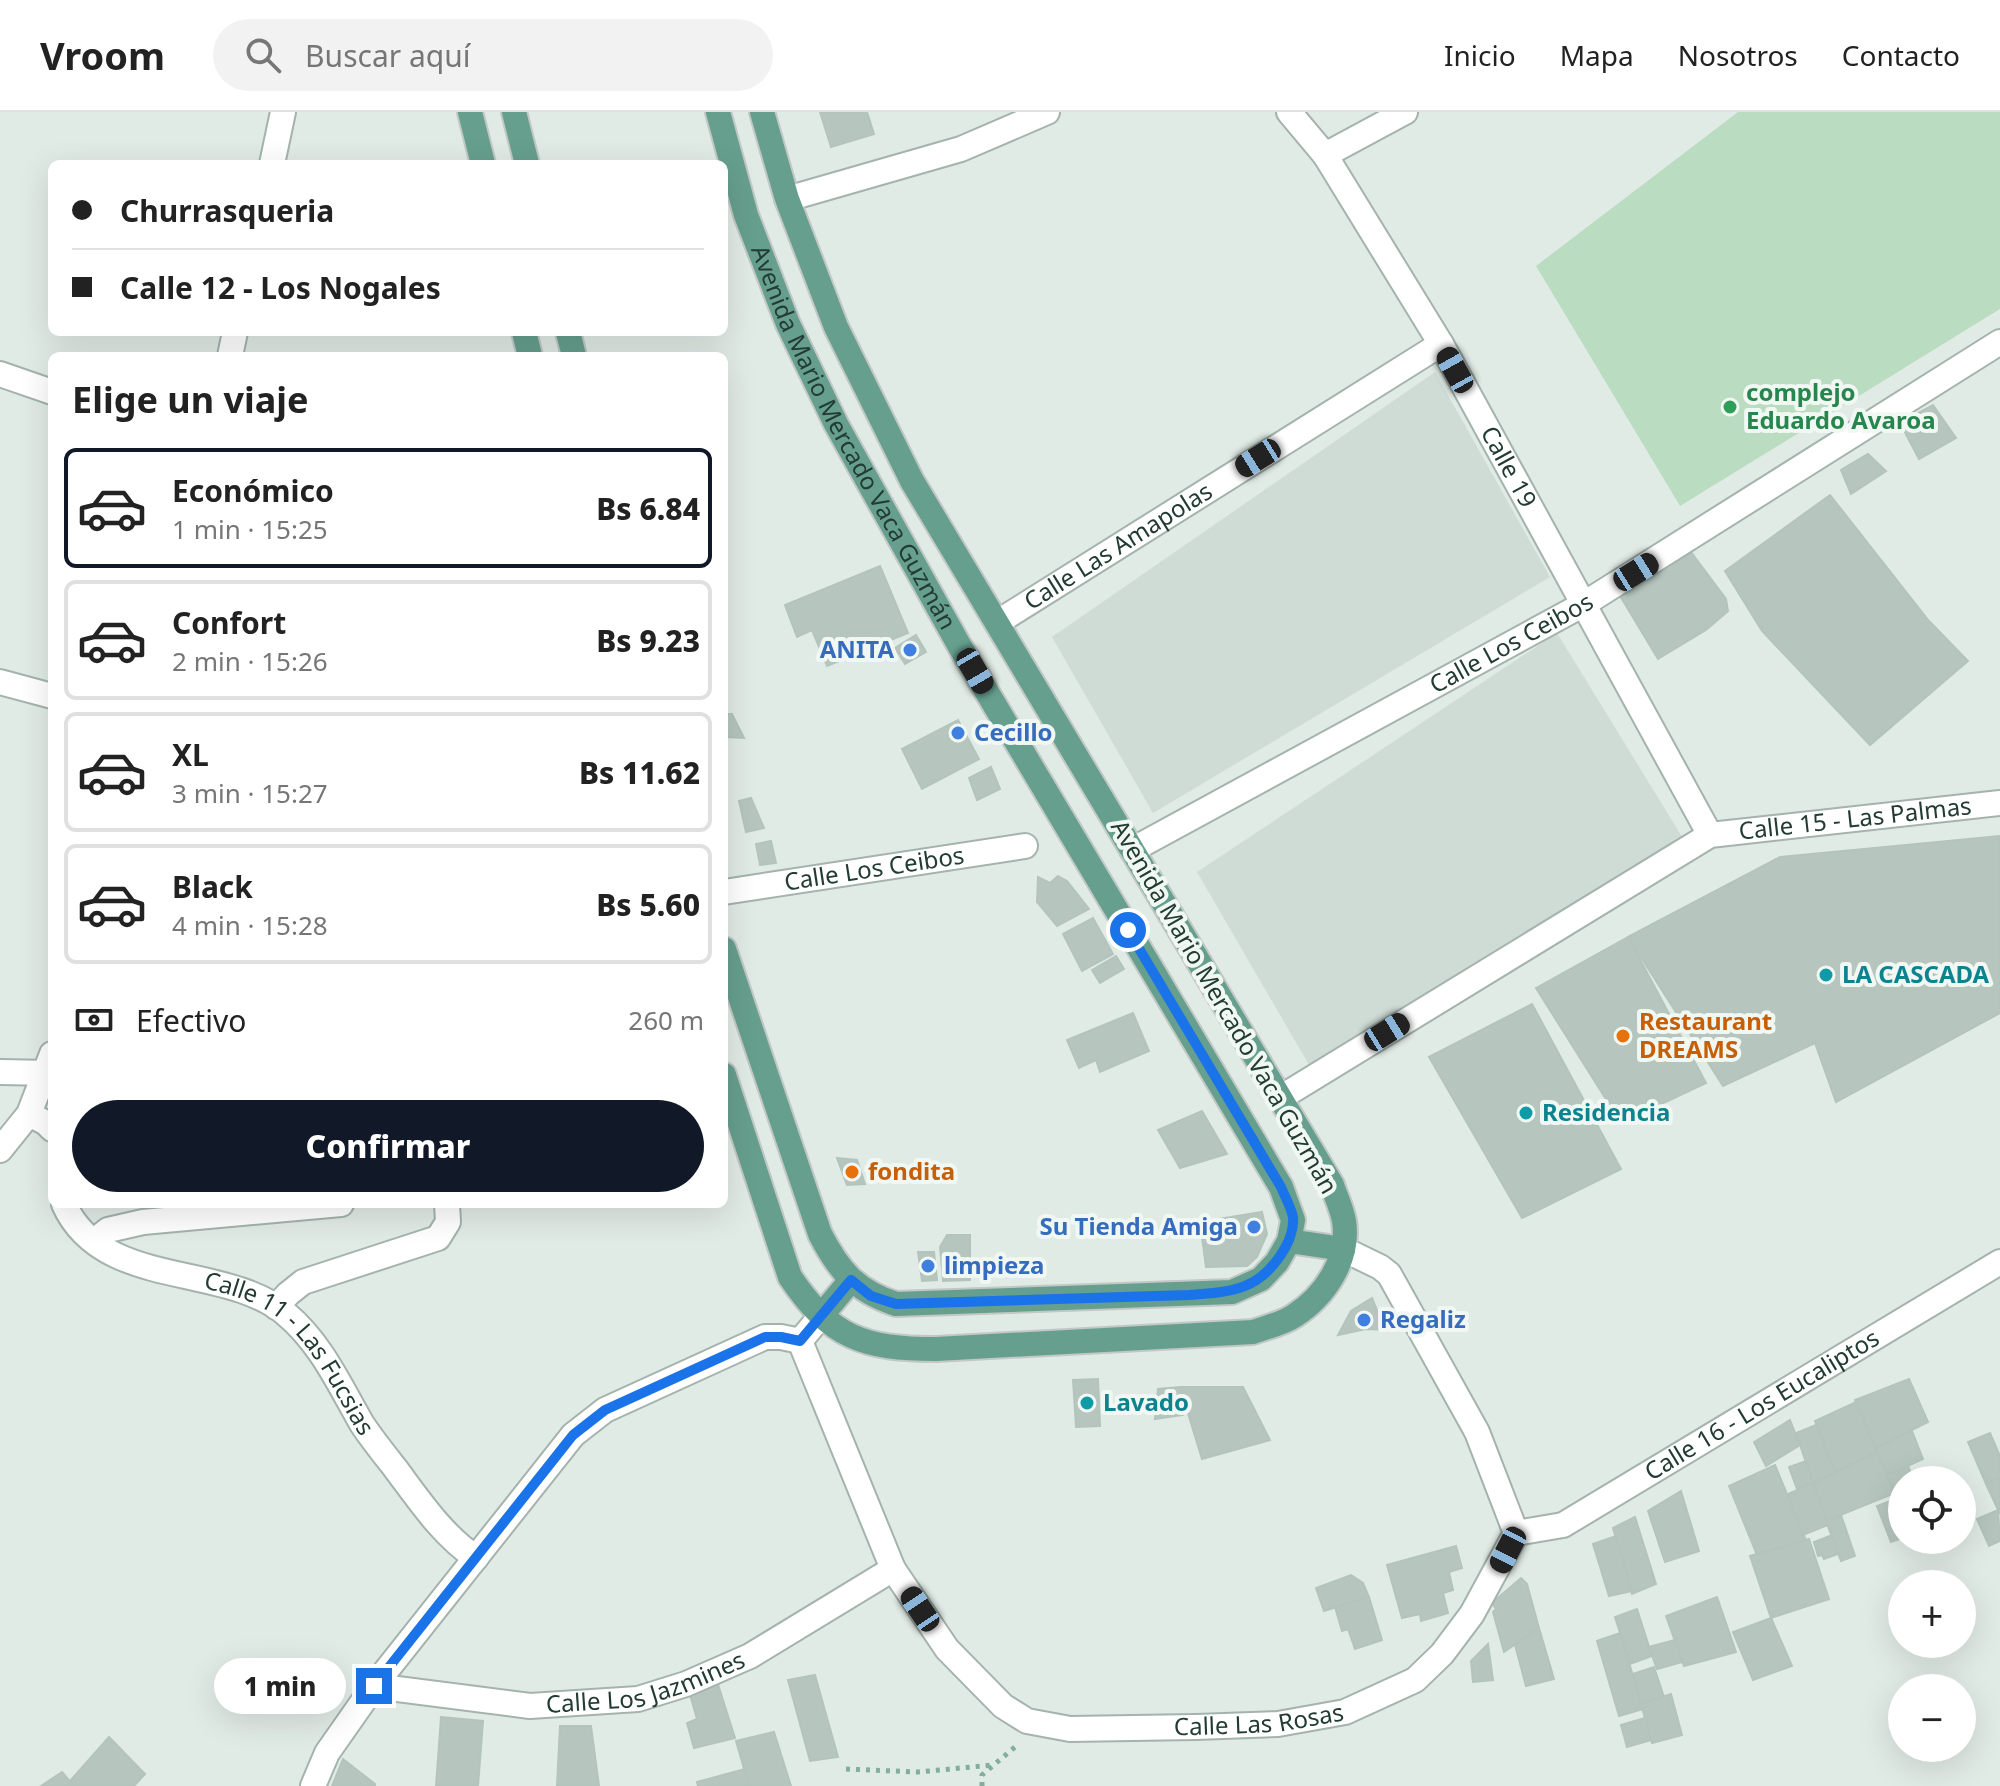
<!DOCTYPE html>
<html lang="es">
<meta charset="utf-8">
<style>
body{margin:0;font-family:"Noto Sans",sans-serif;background:#f2f2f2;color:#222;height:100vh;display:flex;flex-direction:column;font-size:30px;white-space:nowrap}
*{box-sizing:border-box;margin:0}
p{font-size:26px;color:#767676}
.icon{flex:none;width:44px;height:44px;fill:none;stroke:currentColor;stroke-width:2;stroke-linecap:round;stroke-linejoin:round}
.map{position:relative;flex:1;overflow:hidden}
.drawer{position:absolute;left:48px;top:240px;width:680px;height:856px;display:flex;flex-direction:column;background:#fff;border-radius:12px;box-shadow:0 8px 32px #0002}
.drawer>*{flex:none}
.top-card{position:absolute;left:48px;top:48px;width:680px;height:176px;border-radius:12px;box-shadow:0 8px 32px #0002;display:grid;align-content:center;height:176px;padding:0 24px;background:#fff}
.buttons{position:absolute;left:1888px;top:1354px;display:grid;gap:16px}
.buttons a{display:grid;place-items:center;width:88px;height:88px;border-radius:50%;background:#fff;box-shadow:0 8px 32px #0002;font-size:40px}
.end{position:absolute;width:36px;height:36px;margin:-18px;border:10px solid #1a73e8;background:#fff;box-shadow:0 0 0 4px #fff}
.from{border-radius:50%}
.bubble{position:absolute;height:56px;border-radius:28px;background:#fff;box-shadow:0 8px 32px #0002;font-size:26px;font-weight:800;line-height:56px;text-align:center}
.car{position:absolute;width:24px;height:48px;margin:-24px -12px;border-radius:10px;box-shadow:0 0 6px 2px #0007;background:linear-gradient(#222 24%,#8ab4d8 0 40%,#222 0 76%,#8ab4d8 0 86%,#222 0)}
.top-card b{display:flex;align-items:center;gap:28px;height:76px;font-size:30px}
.top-card b+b{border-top:2px solid #e0e0e0}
.top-card i{width:20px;height:20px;background:#222}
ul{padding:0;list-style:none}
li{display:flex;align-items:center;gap:24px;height:120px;margin:0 16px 12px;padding:0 8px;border:4px solid #e0e0e0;border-radius:12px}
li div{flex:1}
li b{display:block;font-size:30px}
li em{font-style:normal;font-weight:800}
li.selected{border-color:#111827}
li>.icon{width:72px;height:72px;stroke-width:1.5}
h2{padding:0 24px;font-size:36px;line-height:96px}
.pay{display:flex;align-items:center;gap:20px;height:88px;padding:0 24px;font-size:30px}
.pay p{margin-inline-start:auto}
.primary-button{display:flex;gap:16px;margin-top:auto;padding:16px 24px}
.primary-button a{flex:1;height:92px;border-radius:48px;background:#111827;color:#fff;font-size:32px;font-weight:800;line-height:92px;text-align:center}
header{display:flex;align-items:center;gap:48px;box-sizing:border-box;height:112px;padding:0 40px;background:#fff;border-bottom:2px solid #e0e0e0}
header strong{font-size:38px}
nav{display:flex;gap:44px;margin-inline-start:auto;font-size:28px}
.search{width:560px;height:72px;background:#f2f2f2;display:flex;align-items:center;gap:20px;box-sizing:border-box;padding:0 28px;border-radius:44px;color:#767676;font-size:30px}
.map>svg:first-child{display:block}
.built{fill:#cfdbd5}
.green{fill:#badcc1}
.building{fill:#b6c6bf;stroke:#b3c4bc;stroke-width:2}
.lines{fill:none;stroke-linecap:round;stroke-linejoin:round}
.minor-casing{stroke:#a4b3ad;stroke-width:28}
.major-casing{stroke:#c1c8c6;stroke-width:28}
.path{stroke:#82ae9e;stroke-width:5;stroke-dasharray:4 6;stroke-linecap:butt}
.minor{stroke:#fff;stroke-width:24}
.major{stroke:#669f8e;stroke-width:24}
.route{stroke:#1a73e8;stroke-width:10}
.leisure-dot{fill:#2e9e5b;stroke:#f1f8f4;stroke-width:3}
.shop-dot{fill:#3f7fe0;stroke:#f1f8f4;stroke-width:3}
.culture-dot{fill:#0f9aa8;stroke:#f1f8f4;stroke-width:3}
.food-dot{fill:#e8710a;stroke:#f1f8f4;stroke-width:3}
.labels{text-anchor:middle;stroke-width:8;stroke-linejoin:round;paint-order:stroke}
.leisure-label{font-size:24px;font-weight:bold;fill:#27864d;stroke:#f1f8f4;text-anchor:start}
.street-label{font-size:24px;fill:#223b33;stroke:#f1f8f4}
.shop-label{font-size:24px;font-weight:bold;fill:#366cbe;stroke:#f1f8f4;text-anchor:start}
.culture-label{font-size:24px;font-weight:bold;fill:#0d838f;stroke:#f1f8f4;text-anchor:start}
.food-label{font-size:24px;font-weight:bold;fill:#c56008;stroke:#f1f8f4;text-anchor:start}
</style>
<header>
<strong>Vroom</strong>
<div class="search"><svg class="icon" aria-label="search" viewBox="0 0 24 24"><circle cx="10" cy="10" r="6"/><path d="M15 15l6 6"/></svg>Buscar aquí</div>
<nav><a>Inicio</a><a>Mapa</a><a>Nosotros</a><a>Contacto</a></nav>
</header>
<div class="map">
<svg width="2000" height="1674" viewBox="0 0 2000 1674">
<rect width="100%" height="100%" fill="#e1ebe6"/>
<g class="built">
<path d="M1435 260 1550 465 1153 701 1052 525Z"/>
<path d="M1557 521 1684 728 1309 953 1197 760Z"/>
</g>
<path class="green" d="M1738 0H2000V197L1680 394 1536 154Z"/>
<g class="building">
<path d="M820 0H867L874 22 831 35Z"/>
<path d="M1933 293 1956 326 1919 347 1900 311Z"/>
<path d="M1868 342 1886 359 1851 382 1841 358Z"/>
<path d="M1830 383 1929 509 1968 549 1870 633 1762 519 1725 459Z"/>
<path d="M1691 440 1726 487 1728 499 1706 518 1658 547 1619 482Z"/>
<path d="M880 454 908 521 827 554 812 518 797 525 785 493Z"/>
<path d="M916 523 926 540 905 552 895 536Z"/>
<path d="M724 602H732L744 626 724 625Z"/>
<path d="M958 608 979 647 922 677 902 637Z"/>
<path d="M991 655 1000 677 977 688 969 666Z"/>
<path d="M751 686 764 716 746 720 739 689Z"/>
<path d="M2000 724V901L1836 990 1815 931 1723 974 1628 825 1780 745Z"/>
<path d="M771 729 776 751 760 753 756 732Z"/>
<path d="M1058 764 1067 769 1089 797 1057 814 1037 790 1038 765 1050 771Z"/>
<path d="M1093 806 1113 842 1082 859 1063 822Z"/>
<path d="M1628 825 1706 971 1621 1011 1536 876Z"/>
<path d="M1116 844 1124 857 1100 871 1092 858Z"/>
<path d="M1532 892 1621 1057 1522 1106 1429 945Z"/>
<path d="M1133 901 1149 939 1100 960 1096 948 1079 956 1067 928Z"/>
<path d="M1202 999 1227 1042 1180 1056 1158 1018Z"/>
<path d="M837 1046 857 1048 865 1072 847 1073Z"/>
<path d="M1262 1100 1267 1122 1257 1145 1247 1154 1206 1155 1200 1110Z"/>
<path d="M947 1123H970V1168L943 1169 940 1135Z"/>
<path d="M918 1140H934L937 1168 922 1169Z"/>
<path d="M1372 1186 1385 1218 1366 1217 1338 1223 1351 1199Z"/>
<path d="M1098 1267 1100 1314 1076 1315 1073 1268Z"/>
<path d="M1909 1267 1928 1310 1876 1336 1855 1288Z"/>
<path d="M1180 1275H1243L1270 1328 1202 1347Z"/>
<path d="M1180 1275 1183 1303 1155 1307 1158 1277Z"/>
<path d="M1856 1290 1877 1340 1835 1360 1815 1309Z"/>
<path d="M1790 1308 1800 1333 1766 1354 1754 1330Z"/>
<path d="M1816 1313 1835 1360 1813 1371 1796 1321Z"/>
<path d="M1912 1319 1923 1347 1888 1363 1876 1336Z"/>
<path d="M1990 1321 2000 1344V1366L1986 1372 1968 1330Z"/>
<path d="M1877 1340 1895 1381 1826 1409 1813 1371Z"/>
<path d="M1806 1349 1813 1371 1797 1377 1789 1355Z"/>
<path d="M1775 1353 1806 1428 1757 1443 1729 1374Z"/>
<path d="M1908 1354 1914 1368H1902V1396L1888 1363Z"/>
<path d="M2000 1366V1402L1986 1372Z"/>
<path d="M1813 1371 1828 1413 1803 1423 1788 1382Z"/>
<path d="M1681 1379 1699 1439 1665 1450 1648 1399Z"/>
<path d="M1898 1386 1902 1396V1426L1891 1430 1877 1394Z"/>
<path d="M1998 1398 2000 1429 1989 1434 1977 1407Z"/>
<path d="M1841 1403 1855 1444 1841 1449 1826 1409Z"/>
<path d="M1635 1405 1656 1472 1632 1482 1613 1416Z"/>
<path d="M1832 1423 1838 1442 1824 1447 1822 1443 1818 1444 1814 1430Z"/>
<path d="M1616 1424 1632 1479 1609 1484 1593 1432Z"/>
<path d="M1809 1427 1829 1487 1771 1506 1750 1444Z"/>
<path d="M1916 1428H1944L1920 1438Z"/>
<path d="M1456 1434 1462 1456 1449 1460 1453 1478 1443 1481 1448 1501 1421 1509 1420 1502 1402 1506 1387 1453Z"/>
<path d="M1351 1463 1363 1471 1369 1485 1324 1499 1316 1476Z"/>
<path d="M1521 1466 1527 1472 1539 1516 1504 1540 1493 1500 1496 1497 1492 1491Z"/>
<path d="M1369 1485 1382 1528 1355 1537 1348 1517 1342 1519 1335 1495Z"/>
<path d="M1717 1485 1736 1540 1684 1554 1666 1504Z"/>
<path d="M1637 1497 1652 1544 1630 1552 1615 1505Z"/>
<path d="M1771 1506 1792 1554 1753 1568 1733 1520Z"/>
<path d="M1539 1516 1554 1567 1526 1574 1515 1533Z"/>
<path d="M1620 1521 1643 1597 1619 1604 1597 1529Z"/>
<path d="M1675 1528 1682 1550 1657 1557 1649 1535Z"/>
<path d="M1488 1532 1493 1568 1473 1570 1471 1549Z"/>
<path d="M1654 1555 1664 1585 1641 1592 1633 1562Z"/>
<path d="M815 1563 838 1645 810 1649 788 1568Z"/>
<path d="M716 1566 735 1626 694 1636 687 1611 697 1607 689 1579Z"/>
<path d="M1671 1582 1682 1623 1652 1631 1641 1592Z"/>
<path d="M441 1605 483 1609 478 1674H436Z"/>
<path d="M1645 1606 1651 1628 1627 1635 1621 1613Z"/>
<path d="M560 1614H591L599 1674H557Z"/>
<path d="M774 1620 791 1674H749L736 1629Z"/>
<path d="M109 1625 145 1662 134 1674H74L70 1669Z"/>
<path d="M343 1647 375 1672V1674H332Z"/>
<path d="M745 1657 749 1674H698L697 1670Z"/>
<path d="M62 1660 74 1674H41Z"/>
</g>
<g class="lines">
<defs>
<g id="minor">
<path id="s1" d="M1289 0 1325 43 1441 232 1710 723"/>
<path d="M1325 43 1405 0"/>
<path d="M272 52 283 0"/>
<path d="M787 87 961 37 1047 0"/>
<path d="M230 244 235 220"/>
<path d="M0 262 52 280"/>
<path id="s2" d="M998 510 1441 232"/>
<path d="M0 570 52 584"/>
<path id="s3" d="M1132 738 1584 492 2000 230"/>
<path id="s4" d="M724 780 1025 734"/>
<path d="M0 960 52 961"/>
<path id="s5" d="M1280 986 1710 723 2000 691"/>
<path d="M29 1002 46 1011 52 1017"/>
<path d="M0 1038 29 1002 52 942"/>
<path id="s6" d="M64 1092C102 1178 225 1150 286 1202 321 1231 340 1274 362 1312 372 1327 384 1342 395 1356 419 1388 442 1423 476 1446"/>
<path d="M94 1129 108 1118 143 1110 341 1092"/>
<path d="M276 1195 288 1182 303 1170 438 1126 448 1110 447 1092"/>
<path id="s7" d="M800 1229 893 1457 947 1537 1003 1594 1027 1609 1070 1617 1196 1615 1278 1612 1345 1600 1415 1568 1442 1542 1472 1502 1516 1421 1477 1320 1389 1162 1380 1155 1343 1137"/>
<path id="s8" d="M1516 1421 1563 1413 2000 1150"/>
<path id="s9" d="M374 1574 530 1594 638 1587 686 1572 750 1544 893 1457"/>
<path d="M313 1674 327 1641 374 1574 573 1323 605 1298 765 1225H781L800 1229 821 1204"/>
</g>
<g id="major">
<path d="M470 0 483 52"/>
<path d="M514 0 527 52"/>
<path id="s10" d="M718 0 746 103 788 212 836 312 959 533 1281 1075 1293 1108 1289 1129 1277 1150 1261 1167 1232 1180 896 1192C856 1179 839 1159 820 1122L724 837"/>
<path d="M524 220 530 244"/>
<path d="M568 220 574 244"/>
<path d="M724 963 790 1165C831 1226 864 1237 936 1237L1253 1220C1266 1215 1282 1212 1294 1204 1325 1184 1350 1147 1344 1109 1342 1097 1336 1085 1332 1073L912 369 836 215 787 87 762 0"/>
<path d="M1289 1129 1343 1137"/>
<path d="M821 1204 851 1168"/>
</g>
</defs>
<use href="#minor" class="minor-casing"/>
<use href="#major" class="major-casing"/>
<g class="path">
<path d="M846 1657 918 1660 993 1653"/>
<path d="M982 1674V1663L1015 1635"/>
</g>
<use href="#minor" class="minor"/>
<use href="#major" class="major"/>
</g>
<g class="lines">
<path class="route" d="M374 1574 573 1323 605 1298 765 1225H781L800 1229 851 1168 871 1184 896 1192 1189 1183C1233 1180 1261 1178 1285 1136 1290 1128 1294 1115 1293 1105 1291 1095 1285 1085 1281 1075L1128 818"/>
</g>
<circle class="leisure-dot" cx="1730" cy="295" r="8"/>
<g class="shop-dot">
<circle cx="910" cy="538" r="8"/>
<circle cx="958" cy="621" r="8"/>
<circle cx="1254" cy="1115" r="8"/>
<circle cx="928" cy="1154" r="8"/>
<circle cx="1364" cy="1208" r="8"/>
</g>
<g class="culture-dot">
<circle cx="1826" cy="863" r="8"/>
<circle cx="1526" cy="1001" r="8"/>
<circle cx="1087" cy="1291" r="8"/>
</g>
<g class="food-dot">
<circle cx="1623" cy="924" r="8"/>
<circle cx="852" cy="1060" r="8"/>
</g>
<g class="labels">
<g class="leisure-label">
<text x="1746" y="289">complejo<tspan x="1746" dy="28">Eduardo Avaroa</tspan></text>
</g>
<g class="street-label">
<text dy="8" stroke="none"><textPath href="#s10" startOffset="354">Avenida Mario Mercado Vaca Guzmán</textPath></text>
<text dy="8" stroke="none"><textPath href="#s1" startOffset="418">Calle 19</textPath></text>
<text dy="8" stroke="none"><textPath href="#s2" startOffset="142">Calle Las Amapolas</textPath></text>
<text dy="8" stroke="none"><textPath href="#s3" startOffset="432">Calle Los Ceibos</textPath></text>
<text dy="8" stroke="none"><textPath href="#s5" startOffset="650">Calle 15 - Las Palmas</textPath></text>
<text dy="8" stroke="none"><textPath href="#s4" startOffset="152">Calle Los Ceibos</textPath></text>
<text transform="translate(1224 895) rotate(60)" y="8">Avenida Mario Mercado Vaca Guzmán</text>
<text dy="8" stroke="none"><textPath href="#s6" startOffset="284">Calle 11 - Las Fucsias</textPath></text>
<text dy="8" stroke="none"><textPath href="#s8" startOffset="280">Calle 16 - Los Eucaliptos</textPath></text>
<text dy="8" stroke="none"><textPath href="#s9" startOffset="276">Calle Los Jazmines</textPath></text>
<text dy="8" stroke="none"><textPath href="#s7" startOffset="684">Calle Las Rosas</textPath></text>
</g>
<g class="shop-label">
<text x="894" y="546" text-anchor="end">ANITA</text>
<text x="974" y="629">Cecillo</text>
<text x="1238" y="1123" text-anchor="end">Su Tienda Amiga</text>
<text x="944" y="1162">limpieza</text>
<text x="1380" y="1216">Regaliz</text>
</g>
<g class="culture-label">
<text x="1842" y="871">LA CASCADA</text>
<text x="1542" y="1009">Residencia</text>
<text x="1103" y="1299">Lavado</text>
</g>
<g class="food-label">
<text x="1639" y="918">Restaurant<tspan x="1639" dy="28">DREAMS</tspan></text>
<text x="868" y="1068">fondita</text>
</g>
</g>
</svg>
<div class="buttons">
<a><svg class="icon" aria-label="locate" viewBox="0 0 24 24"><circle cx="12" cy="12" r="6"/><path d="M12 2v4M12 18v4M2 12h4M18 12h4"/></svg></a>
<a>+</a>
<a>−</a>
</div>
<i class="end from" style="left:1128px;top:818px"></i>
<i class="end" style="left:374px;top:1574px"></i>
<div class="bubble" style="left:214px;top:1546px;width:132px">1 min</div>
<i class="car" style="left:1455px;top:258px;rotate:331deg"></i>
<i class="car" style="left:1258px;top:346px;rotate:238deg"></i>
<i class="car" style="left:1636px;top:460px;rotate:58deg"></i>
<i class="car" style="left:975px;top:559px;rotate:150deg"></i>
<i class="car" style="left:1387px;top:920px;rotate:58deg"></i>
<i class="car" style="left:1508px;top:1438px;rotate:207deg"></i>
<i class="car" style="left:920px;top:1497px;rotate:326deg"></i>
<div class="top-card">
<b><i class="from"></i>Churrasqueria</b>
<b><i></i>Calle 12 - Los Nogales</b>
</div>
<section class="drawer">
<h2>Elige un viaje</h2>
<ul>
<li class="selected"><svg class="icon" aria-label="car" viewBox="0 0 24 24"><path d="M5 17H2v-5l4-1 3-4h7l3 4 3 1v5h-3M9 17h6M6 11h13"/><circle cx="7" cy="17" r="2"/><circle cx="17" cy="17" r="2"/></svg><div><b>Económico</b><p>1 min · 15:25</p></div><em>Bs 6.84</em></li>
<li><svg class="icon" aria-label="car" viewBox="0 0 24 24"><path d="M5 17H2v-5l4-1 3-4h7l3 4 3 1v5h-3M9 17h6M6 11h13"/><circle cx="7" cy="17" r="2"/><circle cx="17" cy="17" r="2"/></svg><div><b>Confort</b><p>2 min · 15:26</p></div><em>Bs 9.23</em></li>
<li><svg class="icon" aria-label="car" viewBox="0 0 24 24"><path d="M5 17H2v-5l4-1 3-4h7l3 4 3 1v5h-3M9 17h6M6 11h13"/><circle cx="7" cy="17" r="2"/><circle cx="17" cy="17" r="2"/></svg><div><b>XL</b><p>3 min · 15:27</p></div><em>Bs 11.62</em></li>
<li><svg class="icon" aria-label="car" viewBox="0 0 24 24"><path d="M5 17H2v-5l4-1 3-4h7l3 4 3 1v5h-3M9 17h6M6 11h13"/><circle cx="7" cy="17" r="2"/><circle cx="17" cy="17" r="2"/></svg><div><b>Black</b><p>4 min · 15:28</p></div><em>Bs 5.60</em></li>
</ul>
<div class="pay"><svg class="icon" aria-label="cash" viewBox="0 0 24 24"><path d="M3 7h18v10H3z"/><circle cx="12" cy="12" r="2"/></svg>Efectivo<p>260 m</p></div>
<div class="primary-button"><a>Confirmar</a></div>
</section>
</div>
